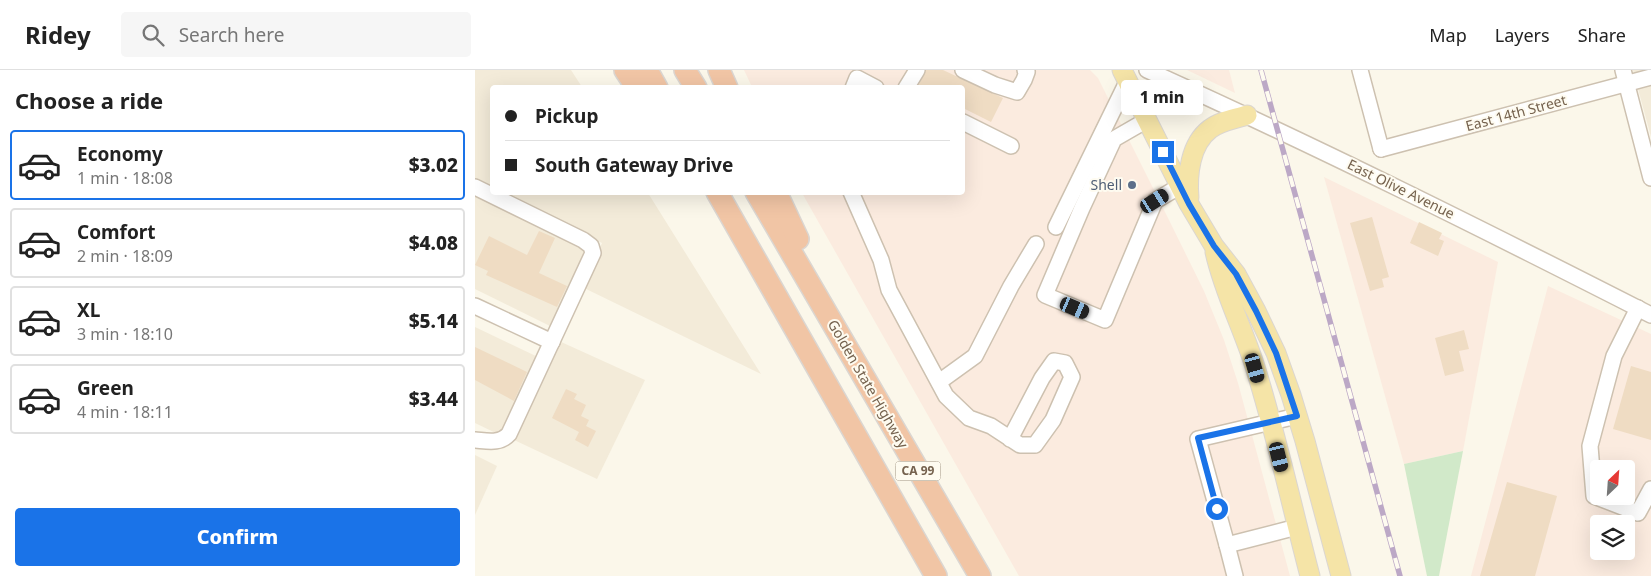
<!DOCTYPE html>
<meta charset="utf-8">
<style>
body{margin:0;font-family:"Noto Sans",sans-serif;background:#f6f6f6;color:#222;height:100vh;display:flex;flex-direction:column;font-size:19px;white-space:nowrap}
*{box-sizing:border-box;margin:0}
p{font-size:16px;color:#767676}
.icon{flex:none;width:28px;height:28px;fill:none;stroke:currentColor;stroke-width:2;stroke-linecap:round;stroke-linejoin:round}
.map{position:relative;flex:1;overflow:hidden}
.side{display:flex;flex-direction:column;background:#fff;width:475px}
.side>*{flex:none}
.banner{position:absolute;left:15px;top:15px;width:475px;height:110px;border-radius:5px;box-shadow:0 5px 20px #0002;display:grid;align-content:center;height:110px;padding:0 15px;background:#fff}
.needle{width:32px;rotate:25deg}
.fabs{position:absolute;left:1115px;top:390px;display:grid;gap:10px}
.fabs a{display:grid;place-items:center;width:45px;height:45px;border-radius:5px;background:#fff;box-shadow:0 5px 20px #0002;font-size:25px}
.end{position:absolute;width:22px;height:22px;margin:-11px;border:6px solid #1a73e8;background:#fff;box-shadow:0 0 0 2px #fff}
.from{border-radius:50%}
.bubble{position:absolute;height:35px;border-radius:5px;background:#fff;box-shadow:0 5px 20px #0002;font-size:16px;font-weight:800;line-height:35px;text-align:center}
.car{position:absolute;width:15px;height:30px;margin:-15px -8px;border-radius:6px;box-shadow:0 0 4px 1px #0007;background:linear-gradient(#222 24%,#8ab4d8 0 40%,#222 0 76%,#8ab4d8 0 86%,#222 0)}
.banner b{display:flex;align-items:center;gap:18px;height:48px;font-size:19px}
.banner b+b{border-top:1px solid #e0e0e0}
.banner i{width:12px;height:12px;background:#222}
ul{padding:0;list-style:none}
li{display:flex;align-items:center;gap:15px;height:70px;margin:0 10px 8px;padding:0 5px;border:2px solid #e0e0e0;border-radius:5px}
li div{flex:1}
li b{display:block;font-size:19px}
li em{font-style:normal;font-weight:800}
li.selected{border-color:#1a73e8}
li>.icon{width:45px;height:45px;stroke-width:1.5}
h2{padding:0 15px;font-size:22px;line-height:60px}
.cta{display:flex;gap:10px;margin-top:auto;padding:10px 15px}
.cta a{flex:1;height:58px;border-radius:5px;background:#1a73e8;color:#fff;font-size:20px;font-weight:800;line-height:58px;text-align:center}
header{display:flex;align-items:center;gap:30px;box-sizing:border-box;height:70px;padding:0 25px;background:#fff;border-bottom:1px solid #e0e0e0}
header strong{font-size:24px}
nav{display:flex;gap:28px;margin-inline-start:auto;font-size:18px}
.search{width:350px;height:45px;background:#f6f6f6;display:flex;align-items:center;gap:12px;box-sizing:border-box;padding:0 18px;border-radius:5px;color:#767676;font-size:19px}
main{display:flex;flex:1;min-height:0}
.map>svg:first-child{display:block}
.residential{fill:#f3ebd9}
.commercial{fill:#fbebdf;fill-rule:evenodd}
.green{fill:#d1e9c9}
.building{fill:#efdcc3}
.lines{fill:none;stroke-linecap:round;stroke-linejoin:round}
.minor-casing{stroke:#cdc1b0;stroke-width:18}
.major-casing{stroke:#dbd6d1;stroke-width:21}
.highway-casing{stroke:#dbd6d1;stroke-width:24}
.minor{stroke:#fff;stroke-width:15}
.major{stroke:#f5e4a7;stroke-width:19}
.highway{stroke:#f1c5a5;stroke-width:21}
.rail-casing{stroke:#bca8c6;stroke-width:5.5}
.rail{stroke:#fefbf0;stroke-width:4;stroke-dasharray:11;stroke-linecap:butt}
.route{stroke:#1a73e8;stroke-width:6}
.service-dot{fill:#5c6f8a;stroke:#fefbf0;stroke-width:2}
.labels{text-anchor:middle;stroke-width:4;stroke-linejoin:round;paint-order:stroke}
.shield{fill:#fefbf0;stroke:#9e907f;stroke-width:1}
.shield-label{font-size:12px;font-weight:bold;fill:#75624e}
.street-label{font-size:14px;fill:#75624e;stroke:#fefbf0}
.service-label{font-size:14px;fill:#4e5e75;stroke:#fefbf0;text-anchor:end}
</style>
<header>
<strong>Ridey</strong>
<div class="search"><svg class="icon" aria-label="search" viewBox="0 0 24 24"><circle cx="10" cy="10" r="6"/><path d="M15 15l6 6"/></svg>Search here</div>
<nav><a>Map</a><a>Layers</a><a>Share</a></nav>
</header>
<main>
<section class="side">
<h2>Choose a ride</h2>
<ul>
<li class="selected"><svg class="icon" aria-label="car" viewBox="0 0 24 24"><path d="M5 17H2v-5l4-1 3-4h7l3 4 3 1v5h-3M9 17h6M6 11h13"/><circle cx="7" cy="17" r="2"/><circle cx="17" cy="17" r="2"/></svg><div><b>Economy</b><p>1 min · 18:08</p></div><em>$3.02</em></li>
<li><svg class="icon" aria-label="car" viewBox="0 0 24 24"><path d="M5 17H2v-5l4-1 3-4h7l3 4 3 1v5h-3M9 17h6M6 11h13"/><circle cx="7" cy="17" r="2"/><circle cx="17" cy="17" r="2"/></svg><div><b>Comfort</b><p>2 min · 18:09</p></div><em>$4.08</em></li>
<li><svg class="icon" aria-label="car" viewBox="0 0 24 24"><path d="M5 17H2v-5l4-1 3-4h7l3 4 3 1v5h-3M9 17h6M6 11h13"/><circle cx="7" cy="17" r="2"/><circle cx="17" cy="17" r="2"/></svg><div><b>XL</b><p>3 min · 18:10</p></div><em>$5.14</em></li>
<li><svg class="icon" aria-label="car" viewBox="0 0 24 24"><path d="M5 17H2v-5l4-1 3-4h7l3 4 3 1v5h-3M9 17h6M6 11h13"/><circle cx="7" cy="17" r="2"/><circle cx="17" cy="17" r="2"/></svg><div><b>Green</b><p>4 min · 18:11</p></div><em>$3.44</em></li>
</ul>
<div class="cta"><a>Confirm</a></div>
</section>
<div class="map">
<svg width="1176" height="506" viewBox="0 0 1176 506">
<rect width="100%" height="100%" fill="#fbf7ea"/>
<g class="residential">
<path d="M0 0H96L107 17 18 18 17 120 0 112Z"/>
<path d="M1158 0H1176V67Z"/>
<path d="M23 123H173L286 304 107 217 127 173Z"/>
<path d="M0 126 112 180 77 257 0 219Z"/>
<path d="M0 257 65 288 27 366 0 353Z"/>
<path d="M84 271 170 310 122 409 37 369Z"/>
<path d="M0 385 22 396 0 445Z"/>
</g>
<g class="commercial">
<path d="M269 0H615L623 8 693 148 729 221 749 270 763 313 815 506H544L327 123 488 122V18L277 17Z"/>
<path d="M712 0H754L760 23Z"/>
<path d="M849 107 1023 192 988 381 929 394Z"/>
<path d="M1073 216 1176 264V506H996ZM1124 399H1151V426H1124ZM1124 454H1151V481H1124Z"/>
</g>
<path class="green" d="M988 381 964 506H952L929 394Z"/>
<g class="building">
<path d="M451 0H468L528 28 516 52 488 38V18H442Z"/>
<path d="M897 147 914 207 907 209 909 217 895 221 875 153Z"/>
<path d="M944 152 967 163 964 169 969 171 963 186 935 173Z"/>
<path d="M64 161 80 168 64 203 92 216 82 237 11 205 13 201 0 195 14 166 52 185Z"/>
<path d="M989 260 994 279 984 281 989 301 970 306 960 268Z"/>
<path d="M0 277 52 302 39 331 0 310Z"/>
<path d="M1156 296 1176 302V370L1138 359Z"/>
<path d="M91 319 102 324 99 329 111 335 106 346 114 350 111 356 121 361 113 377 100 370 104 362 77 348Z"/>
<path d="M1032 412 1082 426 1060 506H1005Z"/>
</g>
<g class="lines">
<defs>
<g id="minor">
<path d="M488 0 520 15 542 22 549 10 552 2 550 0"/>
<path d="M672 0C843 77 1009 160 1176 245"/>
<path d="M885 0 906 79"/>
<path d="M1148 0 1176 108"/>
<path d="M378 18 382 8 401 18"/>
<path d="M431 18 442 0"/>
<path d="M672 50 639 69 607 138 570 225 630 250 680 131 705 116"/>
<path d="M488 52 536 76"/>
<path d="M906 79 1176 7"/>
<path d="M0 117 108 170 116 176 118 183 34 364C25 374 13 371 0 370"/>
<path d="M376 122 406 190 414 220 471 326 494 348 516 356 545 375H560L578 350 597 307 590 293 579 291 567 308 535 369"/>
<path d="M581 157 653 10"/>
<path d="M0 236 77 272"/>
<path d="M1163 238 1139 286 1115 376 1119 426 1163 443 1176 419"/>
<path d="M464 312 500 286 536 216 561 174"/>
<path d="M822 457 752 475 723 369 822 346"/>
<path d="M752 475 760 506"/>
</g>
<g id="major">
<path d="M647 0 714 134 739 176 761 204 781 241 801 283 816 325 830 371 866 506"/>
<path d="M714 128C712 105 715 74 735 59 745 51 760 49 772 45"/>
<path d="M740 182C749 223 769 260 781 300 802 368 817 437 835 506"/>
</g>
<g id="highway">
<path d="M150 0 162 18"/>
<path d="M172 0 182 18"/>
<path d="M210 0 221 18"/>
<path d="M244 0 252 18"/>
<path d="M242 122 461 506"/>
<path d="M281 122 505 506"/>
<path d="M301 122 323 169"/>
</g>
</defs>
<use href="#minor" class="minor-casing"/>
<use href="#major" class="major-casing"/>
<use href="#highway" class="highway-casing"/>
<use href="#minor" class="minor"/>
<use href="#major" class="major"/>
<use href="#highway" class="highway"/>
<defs>
<path id="rail" d="M786 0 925 506"/>
</defs>
<use href="#rail" class="rail-casing"/>
<use href="#rail" class="rail"/>
</g>
<g class="lines">
<path class="route" d="M688 82 714 134 739 176 761 204 781 241 801 283 822 346 723 368 742 439"/>
</g>
<circle class="service-dot" cx="657" cy="115" r="5"/>
<g class="labels">
<rect class="shield" x="420.5" y="391.5" width="45" height="19" rx="4"/>
<g class="shield-label">
<text x="443" y="405">CA 99</text>
</g>
<g class="street-label">
<text transform="translate(1041 43) rotate(-15)" y="5">East 14th Street</text>
<text transform="translate(926 119) rotate(26)" y="5">East Olive Avenue</text>
<text transform="translate(393 314) rotate(60)" y="5">Golden State Highway</text>
</g>
<g class="service-label">
<text x="647" y="120">Shell</text>
</g>
</g>
</svg>
<div class="fabs">
<a><svg class="needle" viewBox="-14 -14 28 28"><path d="M0-13l5 13h-10z" fill="#e53935"/><path d="M0 13l5-13h-10z" fill="#767676"/></svg></a>
<a><svg class="icon" aria-label="layers" viewBox="0 0 24 24"><path d="M12 4l9 5-9 5-9-5zM3 14l9 5 9-5"/></svg></a>
</div>
<i class="end from" style="left:742px;top:439px"></i>
<i class="end" style="left:688px;top:82px"></i>
<div class="bubble" style="left:646px;top:10px;width:82px">1 min</div>
<i class="car" style="left:680px;top:131px;rotate:58deg"></i>
<i class="car" style="left:600px;top:238px;rotate:113deg"></i>
<i class="car" style="left:780px;top:298px;rotate:164deg"></i>
<i class="car" style="left:804px;top:387px;rotate:166deg"></i>
<div class="banner">
<b><i class="from"></i>Pickup</b>
<b><i></i>South Gateway Drive</b>
</div>
</div>
</main>
